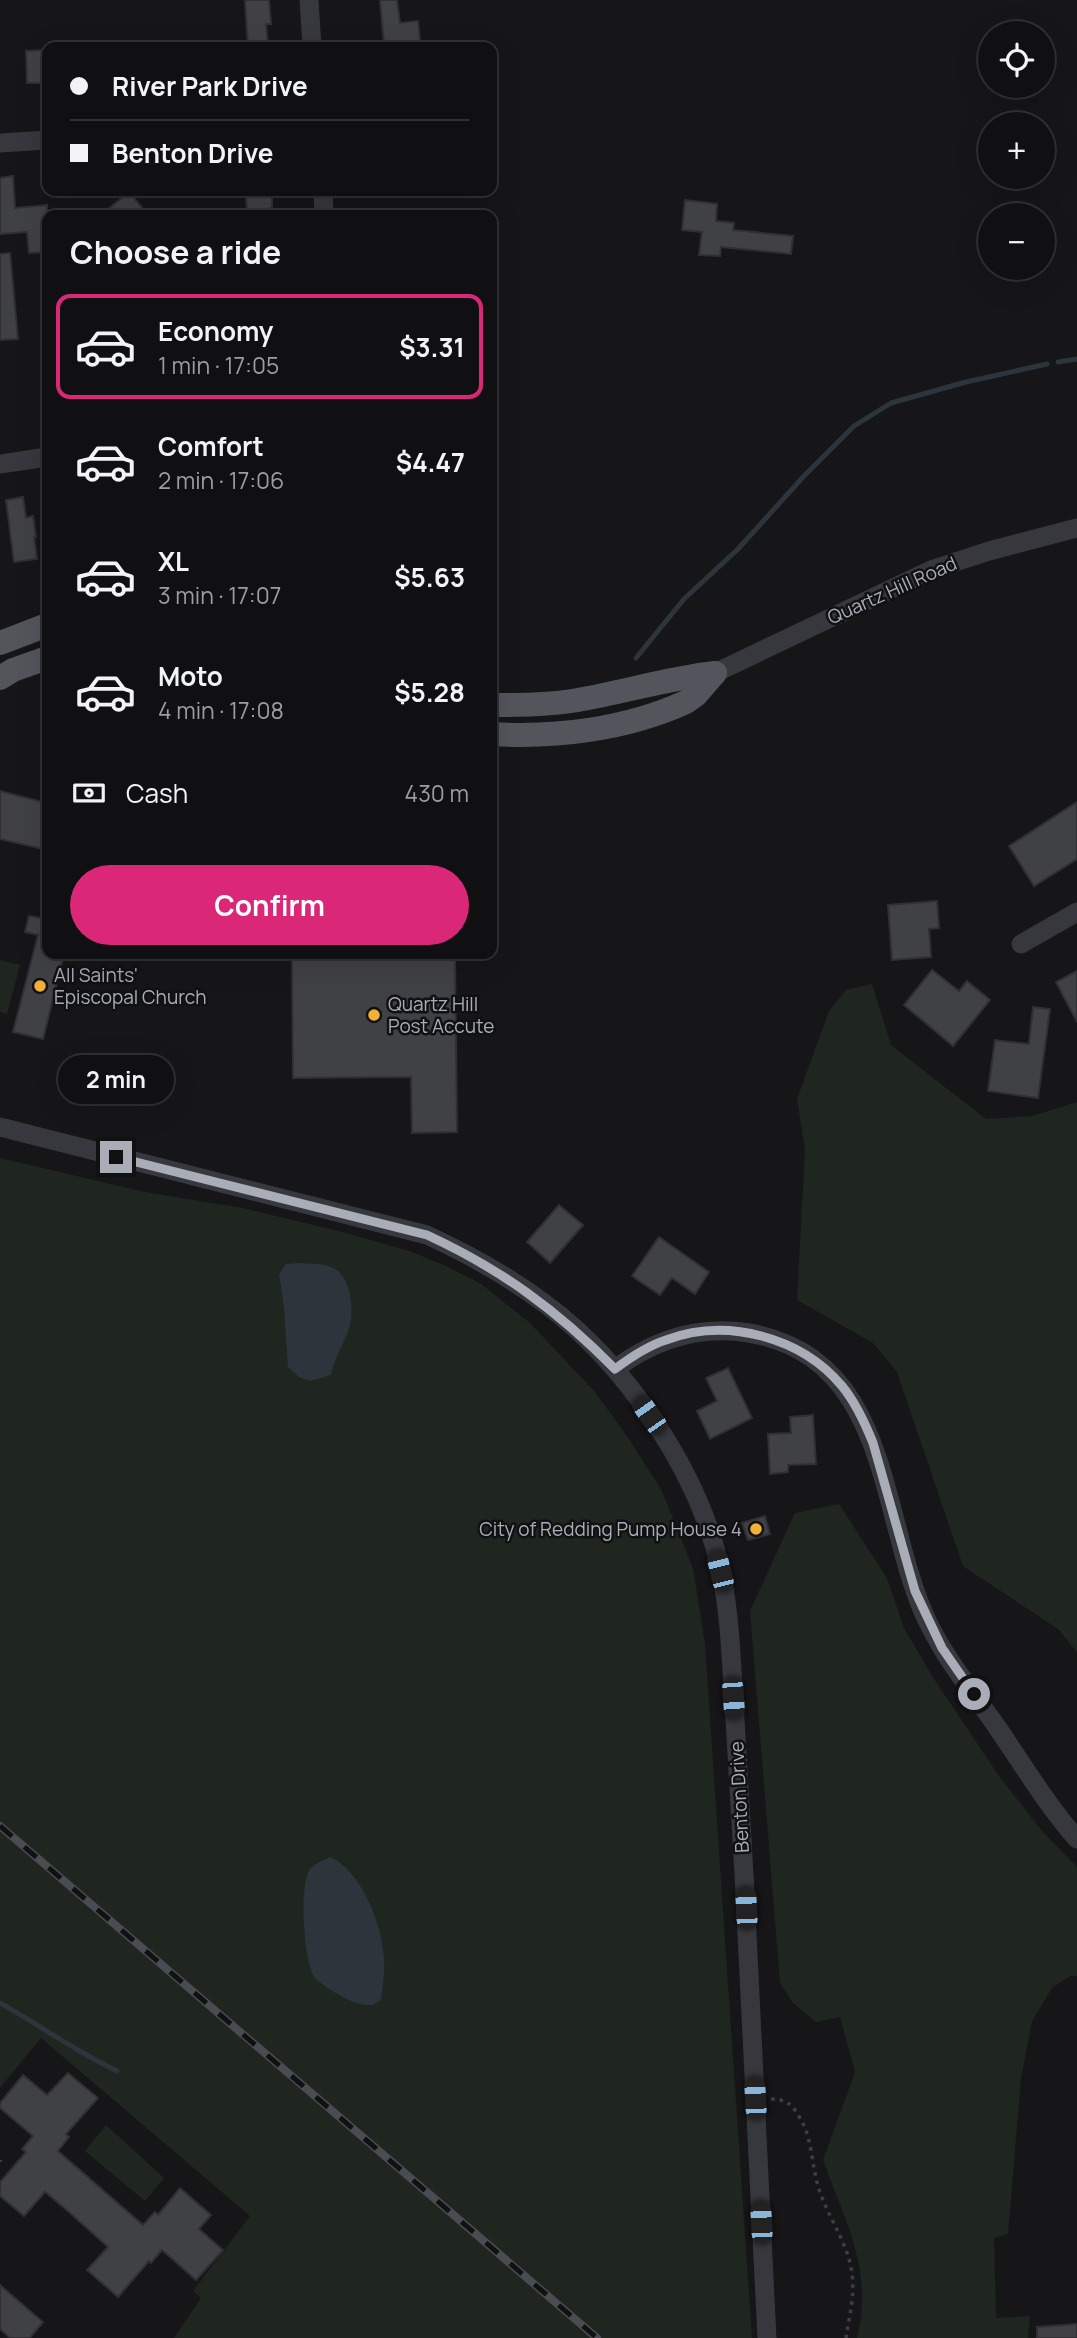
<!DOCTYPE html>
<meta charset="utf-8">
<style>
body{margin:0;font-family:Manrope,sans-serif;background:#19191b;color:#f1f3f6;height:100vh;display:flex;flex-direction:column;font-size:26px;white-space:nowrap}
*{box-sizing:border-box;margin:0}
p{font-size:23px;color:#9c9d9f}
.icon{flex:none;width:38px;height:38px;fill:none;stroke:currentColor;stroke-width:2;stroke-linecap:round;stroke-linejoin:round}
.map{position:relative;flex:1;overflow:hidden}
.sheet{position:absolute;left:42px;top:210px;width:455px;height:749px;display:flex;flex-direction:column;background:#101012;border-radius:14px;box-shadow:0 7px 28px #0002,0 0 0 2px #303032}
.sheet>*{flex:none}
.top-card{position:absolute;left:42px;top:42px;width:455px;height:154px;border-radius:14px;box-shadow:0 7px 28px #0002,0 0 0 2px #303032;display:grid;align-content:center;height:154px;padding:0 28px;background:#101012}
.fabs{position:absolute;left:978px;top:21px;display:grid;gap:14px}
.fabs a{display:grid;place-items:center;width:77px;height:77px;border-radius:50%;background:#101012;box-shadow:0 7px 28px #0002,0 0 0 2px #303032;font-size:35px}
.end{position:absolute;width:32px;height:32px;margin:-16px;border:9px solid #a8adb8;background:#111;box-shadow:0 0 0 4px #111}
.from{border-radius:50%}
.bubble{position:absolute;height:49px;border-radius:24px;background:#101012;box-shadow:0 7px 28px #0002,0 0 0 2px #303032;font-size:23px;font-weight:700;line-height:49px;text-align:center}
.car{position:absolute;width:21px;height:42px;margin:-21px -10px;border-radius:9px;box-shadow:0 0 5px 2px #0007;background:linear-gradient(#222 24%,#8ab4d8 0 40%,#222 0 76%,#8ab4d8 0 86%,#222 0)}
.top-card b{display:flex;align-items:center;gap:24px;height:66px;font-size:26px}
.top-card b+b{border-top:2px solid #303032}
.top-card i{width:18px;height:18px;background:#f1f3f6}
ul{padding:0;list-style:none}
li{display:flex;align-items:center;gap:21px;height:105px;margin:0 14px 10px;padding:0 14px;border:4px solid transparent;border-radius:14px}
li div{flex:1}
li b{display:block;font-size:26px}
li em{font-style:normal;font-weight:700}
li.on{border-color:#db2777}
li>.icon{width:63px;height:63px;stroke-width:1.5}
h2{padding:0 28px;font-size:32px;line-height:84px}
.pay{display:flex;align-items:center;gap:18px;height:77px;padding:0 28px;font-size:26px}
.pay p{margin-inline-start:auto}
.cta{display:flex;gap:14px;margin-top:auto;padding:14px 28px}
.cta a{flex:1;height:80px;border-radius:42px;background:#db2777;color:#fff;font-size:28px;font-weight:700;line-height:80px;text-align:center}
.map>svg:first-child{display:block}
.green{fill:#1e261f}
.water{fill:#2c353c}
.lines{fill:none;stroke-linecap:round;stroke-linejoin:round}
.stream{stroke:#2c353c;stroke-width:5}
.building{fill:#404145;stroke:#303034;stroke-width:2}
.path{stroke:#3d3f44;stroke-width:3.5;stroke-dasharray:3.5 5;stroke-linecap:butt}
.minor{stroke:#37383d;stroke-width:19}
.major{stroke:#53555c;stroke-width:24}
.rail-casing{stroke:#4a4c52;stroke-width:8}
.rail{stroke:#111113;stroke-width:5;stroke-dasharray:16;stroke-linecap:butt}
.route{stroke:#a8adb8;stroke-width:9}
.poi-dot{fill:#f2b134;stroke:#111113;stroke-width:2.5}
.labels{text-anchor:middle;stroke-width:5;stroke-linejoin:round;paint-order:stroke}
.street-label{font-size:19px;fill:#a8adb8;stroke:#111113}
.poi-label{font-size:19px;fill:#a8adb8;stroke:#111113;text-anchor:start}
</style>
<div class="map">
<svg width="1077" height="2338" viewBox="0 0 1077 2338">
<rect width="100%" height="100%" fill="#161618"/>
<g class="green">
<path d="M0 960 20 965 7 1014 0 1012Z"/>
<path d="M872 984 891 1045 986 1119 1032 1116 1077 1102V1652L1058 1629 963 1566 897 1372 873 1343 797 1300 805 1149 797 1099 829 1011 846 990Z"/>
<path d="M0 1158 145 1192 243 1208 347 1233 409 1251 446 1266 481 1284 530 1323 595 1392 629 1439 662 1491 693 1568 705 1644 752 2338H174L201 2298 193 2291 250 2216 41 2038 0 2088Z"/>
<path d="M839 1504 887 1578 904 1628 934 1679 999 1776 1042 1831 1077 1867V1976H1070L1052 1988 1032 2021 1021 2079 1008 2234 994 2238 996 2318 1030 2316 1028 2338H857C874 2271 845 2221 823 2160L855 2072 840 2017 816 2022 793 2003 780 1983 750 1611 795 1513Z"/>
<path d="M106 2125 164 2178 145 2201 85 2151Z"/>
</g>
<g class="water">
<path d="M299 1263C309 1264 322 1263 331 1267 349 1273 353 1302 351 1319 349 1337 334 1356 331 1375L310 1381 299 1377 288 1367 284 1307 279 1274 286 1264Z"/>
<path d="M330 1857C360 1870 380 1920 383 1950 386 1966 383 1985 381 2000L373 2005C368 2005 362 2005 357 2003 348 2001 321 1985 315 1978 304 1964 298 1881 311 1868 316 1863 325 1860 330 1857Z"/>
</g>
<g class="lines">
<g class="stream">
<path d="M1058 362 1077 359"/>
<path d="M636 658 684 599 738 549 804 476 854 426 891 403 966 382 1047 364"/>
<path d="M0 2003C39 2025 77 2052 117 2071"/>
</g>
</g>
<g class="building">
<path d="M245 0H269L271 24H266L268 47H248Z"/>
<path d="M380 0H397L400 23 418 21 420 41 384 45Z"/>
<path d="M47 50V83H27L26 51Z"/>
<path d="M13 176 15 208 47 205V252L29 253 27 232 0 234V178Z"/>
<path d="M246 191H272V208H270V215H247Z"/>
<path d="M129 192 148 215H101Z"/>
<path d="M685 200 717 204 716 221 734 223 733 230 793 236 791 254 721 247 720 256 699 255 702 232 682 230Z"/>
<path d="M10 253 18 339 0 340V254Z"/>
<path d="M23 497 26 518 33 516 36 537H34L37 559 14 562 6 500Z"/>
<path d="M0 791 47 803V850L0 839Z"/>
<path d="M1077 802V859L1034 886 1009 846Z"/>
<path d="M937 901 939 928 929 929 931 957 892 960 888 905Z"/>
<path d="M29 916 47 919V954H64L43 1039 13 1032 38 935 25 932Z"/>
<path d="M292 954H455L457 1132 412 1133 411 1077 293 1078Z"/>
<path d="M932 970 959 991 967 981 990 1000 953 1046 904 1005Z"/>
<path d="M1077 971V1022L1056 982Z"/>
<path d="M1033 1007 1050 1009 1038 1098 988 1091 995 1040 1029 1044Z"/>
<path d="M559 1205 583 1225 550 1263 527 1242Z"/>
<path d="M659 1237 709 1272 695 1294 672 1278 660 1295 632 1276Z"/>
<path d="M728 1368 752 1418 710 1439 697 1411 717 1401 706 1378Z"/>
<path d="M813 1415 816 1464 788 1465V1472L770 1474 768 1434 791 1433 790 1417Z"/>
<path d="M765 1516 770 1534 748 1540 742 1523Z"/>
<path d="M68 2073 98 2098 66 2134 69 2137 58 2151 143 2225 155 2212 158 2215 180 2188 211 2215 199 2229 223 2250 196 2280 162 2250 151 2263 149 2261 118 2297 87 2270 108 2247 69 2212 45 2192 24 2216 0 2196V2182L26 2152 22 2149 33 2136 0 2108V2103L23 2075 47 2095Z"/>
<path d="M0 2285 43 2322 30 2338H10L0 2329Z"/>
<path d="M1077 2324V2338H1037V2327Z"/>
</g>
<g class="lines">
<g class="path">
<path d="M771 2099C786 2099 793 2105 800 2118 814 2141 811 2170 821 2195 831 2222 849 2246 852 2274 855 2296 849 2317 846 2338"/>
<path d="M0 2160V2162"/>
</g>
<g class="minor">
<path d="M309 0 312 47"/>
<path d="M0 143 47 140"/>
<path d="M323 191 324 215"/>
<path d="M0 464 47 457"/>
<path d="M715 673 931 570 989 551 1077 528"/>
<path d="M1021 944 1077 912"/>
<path d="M0 1127 427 1235C468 1254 508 1276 544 1303 626 1363 700 1473 721 1572 730 1615 731 1658 734 1702 737 1759 741 1817 744 1874 752 2029 758 2184 767 2338"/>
<path d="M615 1369C655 1339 699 1325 749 1333 890 1357 879 1513 925 1616 943 1656 972 1691 997 1727 1023 1765 1047 1805 1077 1839"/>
</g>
<g class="major">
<path d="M0 643 47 625"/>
<path d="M0 678 13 670 47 658"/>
<path d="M492 705C520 705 549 705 578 700 624 692 669 678 715 673"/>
<path d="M492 734C556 738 627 729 686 702L696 695 715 673"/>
</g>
<defs>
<path id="rail" d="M0 1826 597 2338"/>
</defs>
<use href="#rail" class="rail-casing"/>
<use href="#rail" class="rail"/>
</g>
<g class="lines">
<path class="route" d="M116 1157 427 1235C501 1269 558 1311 615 1369 631 1357 647 1346 666 1340 727 1317 801 1337 842 1386 856 1403 865 1423 873 1443L915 1591 942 1648 974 1694"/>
</g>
<g class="poi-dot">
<circle cx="40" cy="986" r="7"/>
<circle cx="374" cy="1015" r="7"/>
<circle cx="756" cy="1529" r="7"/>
</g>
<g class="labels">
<g class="street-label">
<text transform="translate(892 590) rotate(-24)" y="7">Quartz Hill Road</text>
<text transform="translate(739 1797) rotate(-93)" y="7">Benton Drive</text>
</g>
<g class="poi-label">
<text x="54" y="982">All Saints'<tspan x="54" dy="22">Episcopal Church</tspan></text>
<text x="388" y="1011">Quartz Hill<tspan x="388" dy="22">Post Accute</tspan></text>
<text x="742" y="1536" text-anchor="end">City of Redding Pump House 4</text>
</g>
</g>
</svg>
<div class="fabs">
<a><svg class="icon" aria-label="locate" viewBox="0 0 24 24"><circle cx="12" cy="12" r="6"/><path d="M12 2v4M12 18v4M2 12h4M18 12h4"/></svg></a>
<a>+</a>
<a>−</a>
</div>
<i class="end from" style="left:974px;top:1694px"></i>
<i class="end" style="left:116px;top:1157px"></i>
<div class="bubble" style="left:58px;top:1055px;width:116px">2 min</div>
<i class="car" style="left:649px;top:1415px;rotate:325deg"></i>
<i class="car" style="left:720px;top:1571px;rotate:346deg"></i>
<i class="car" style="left:733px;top:1698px;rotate:176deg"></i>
<i class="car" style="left:746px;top:1908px;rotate:357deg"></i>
<i class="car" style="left:755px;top:2098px;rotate:357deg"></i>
<i class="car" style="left:761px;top:2222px;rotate:357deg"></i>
<div class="top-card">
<b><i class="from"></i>River Park Drive</b>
<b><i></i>Benton Drive</b>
</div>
<section class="sheet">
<h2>Choose a ride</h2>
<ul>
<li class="on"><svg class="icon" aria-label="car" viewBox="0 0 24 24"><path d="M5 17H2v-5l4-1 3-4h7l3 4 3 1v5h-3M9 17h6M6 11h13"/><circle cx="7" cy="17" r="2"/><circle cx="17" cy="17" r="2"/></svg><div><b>Economy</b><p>1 min · 17:05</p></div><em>$3.31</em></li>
<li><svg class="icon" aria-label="car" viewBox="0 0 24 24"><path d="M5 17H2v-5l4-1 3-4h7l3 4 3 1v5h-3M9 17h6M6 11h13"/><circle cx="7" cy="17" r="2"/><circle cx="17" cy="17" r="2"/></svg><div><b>Comfort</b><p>2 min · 17:06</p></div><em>$4.47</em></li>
<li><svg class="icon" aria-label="car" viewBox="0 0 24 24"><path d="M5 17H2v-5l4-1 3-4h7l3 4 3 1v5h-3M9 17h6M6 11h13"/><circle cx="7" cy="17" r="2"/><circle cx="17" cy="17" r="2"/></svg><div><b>XL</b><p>3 min · 17:07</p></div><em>$5.63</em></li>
<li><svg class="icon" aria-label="car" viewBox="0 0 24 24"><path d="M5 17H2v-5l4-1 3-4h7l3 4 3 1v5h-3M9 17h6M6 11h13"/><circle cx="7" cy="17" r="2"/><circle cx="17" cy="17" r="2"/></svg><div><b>Moto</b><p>4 min · 17:08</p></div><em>$5.28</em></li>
</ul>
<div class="pay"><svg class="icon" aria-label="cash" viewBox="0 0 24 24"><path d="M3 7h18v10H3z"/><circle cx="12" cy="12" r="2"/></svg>Cash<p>430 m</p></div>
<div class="cta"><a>Confirm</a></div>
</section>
</div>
